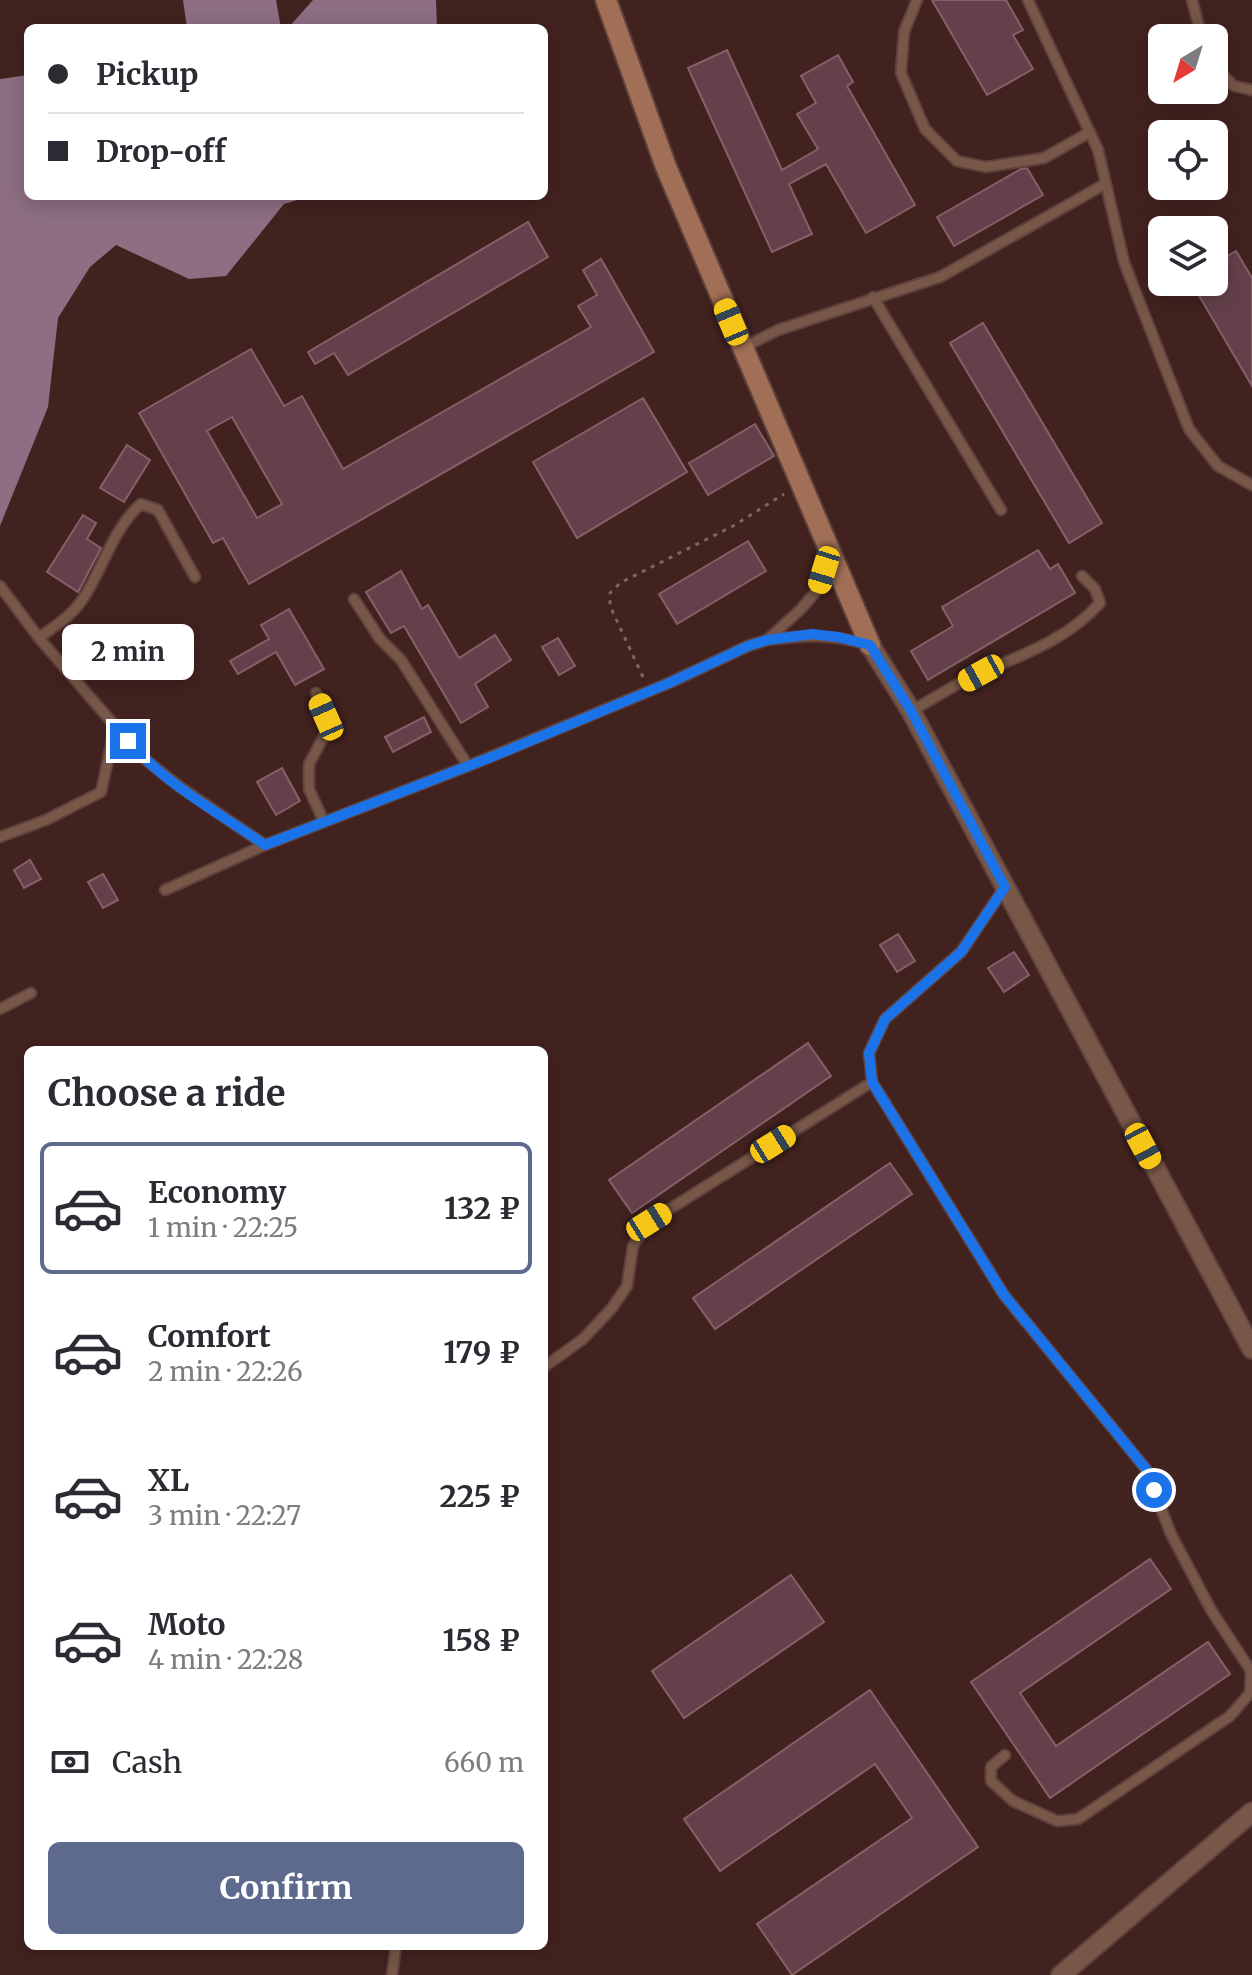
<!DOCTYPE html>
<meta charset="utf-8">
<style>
body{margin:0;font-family:Merriweather,serif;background:#f7f7f7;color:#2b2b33;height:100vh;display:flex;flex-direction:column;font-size:30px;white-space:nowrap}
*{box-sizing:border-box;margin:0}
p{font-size:26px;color:#7c7c81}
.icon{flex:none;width:44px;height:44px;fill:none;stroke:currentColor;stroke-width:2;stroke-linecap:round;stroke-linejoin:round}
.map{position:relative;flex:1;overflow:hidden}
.sheet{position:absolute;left:24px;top:1046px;width:524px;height:904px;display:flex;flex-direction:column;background:#fff;border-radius:12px;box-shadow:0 4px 20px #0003}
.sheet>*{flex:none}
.top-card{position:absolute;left:24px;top:24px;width:524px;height:176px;border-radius:12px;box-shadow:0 4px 20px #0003;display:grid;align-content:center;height:176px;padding:0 24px;background:#fff}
.needle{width:52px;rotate:218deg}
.buttons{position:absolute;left:1148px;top:24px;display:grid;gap:16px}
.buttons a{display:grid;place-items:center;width:80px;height:80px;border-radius:12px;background:#fff;box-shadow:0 4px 20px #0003;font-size:40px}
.end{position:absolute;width:36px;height:36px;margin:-18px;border:10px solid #1a73e8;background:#fff;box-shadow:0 0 0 4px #fff}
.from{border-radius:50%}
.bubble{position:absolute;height:56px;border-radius:12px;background:#fff;box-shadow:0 4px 20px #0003;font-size:26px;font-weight:700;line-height:56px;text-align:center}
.car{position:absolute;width:24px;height:48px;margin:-24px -12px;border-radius:10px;box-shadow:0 0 6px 2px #0007;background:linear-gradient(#f5c518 24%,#345 0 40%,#f5c518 0 76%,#345 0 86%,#f5c518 0)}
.top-card b{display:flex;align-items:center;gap:28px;height:76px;font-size:30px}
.top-card b+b{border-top:2px solid #e1e1e2}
.top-card i{width:20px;height:20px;background:#2b2b33}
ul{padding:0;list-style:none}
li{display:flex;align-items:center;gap:24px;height:132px;margin:0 16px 12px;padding:0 8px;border:4px solid transparent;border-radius:12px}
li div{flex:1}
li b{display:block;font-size:30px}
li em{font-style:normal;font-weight:700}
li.on{border-color:#5e698e}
li>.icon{width:72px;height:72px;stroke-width:1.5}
h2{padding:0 24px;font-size:36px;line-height:96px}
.pay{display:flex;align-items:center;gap:20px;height:88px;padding:0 24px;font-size:30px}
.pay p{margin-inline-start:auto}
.action{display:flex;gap:16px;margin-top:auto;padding:16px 24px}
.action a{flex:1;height:92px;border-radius:12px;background:#5e698e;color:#fff;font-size:32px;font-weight:700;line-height:92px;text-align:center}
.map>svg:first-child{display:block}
.water{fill:#8d6e82}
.building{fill:#64414a;stroke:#856069;stroke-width:2;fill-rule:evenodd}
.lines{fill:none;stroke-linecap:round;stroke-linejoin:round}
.lane-casing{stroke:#5e403d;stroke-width:13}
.street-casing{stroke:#5e403d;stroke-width:22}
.secondary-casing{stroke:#5e403d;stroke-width:24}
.path{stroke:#816461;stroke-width:3;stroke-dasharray:4 6;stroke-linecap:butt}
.lane{stroke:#775747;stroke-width:9}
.street{stroke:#775747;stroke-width:18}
.secondary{stroke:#a16f55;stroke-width:20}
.route{stroke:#1a73e8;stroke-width:10}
</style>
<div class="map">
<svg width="1252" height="1975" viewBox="0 0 1252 1975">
<rect width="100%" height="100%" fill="#42221f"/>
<g class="water">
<path d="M183 0H276L281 28H187Z"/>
<path d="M313 0H436L437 28H288Z"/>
<path d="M28 75V196H311L284 204 226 276 189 279 116 245 90 267 58 318 48 407 0 526V79Z"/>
</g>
<g class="building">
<path d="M932 0H1006L1023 30 1013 35 1033 69 987 95Z"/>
<path d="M727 50 782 170 818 149 797 114 816 103 801 76 838 55 853 82 847 86 915 205 866 233 826 164 789 184 812 234 772 252 688 68Z"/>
<path d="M1027 168 1043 195 954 246 937 217 1021 169Z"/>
<path d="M528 222 548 257 348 375 334 353 315 364 308 352Z"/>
<path d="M1236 251 1252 278V386L1191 282H1214V264Z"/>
<path d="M601 259 654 352 249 584 223 538 213 543 139 413 251 349 284 406 302 396 343 469 591 327 578 306 597 295 583 270ZM232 417 282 504 257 518 207 431Z"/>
<path d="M983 323 1102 523 1069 543 950 343Z"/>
<path d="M643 398 687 472 577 538 533 462Z"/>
<path d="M755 424 774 456 708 495 689 463Z"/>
<path d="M127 445 150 460 124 502 100 488Z"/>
<path d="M83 515 96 523 87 539 101 548 78 592 47 572Z"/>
<path d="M748 541 766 571 677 624 659 594Z"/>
<path d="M1038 550 1050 569 1058 564 1075 593 928 680 911 651 953 626 942 607Z"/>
<path d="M401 571 422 609 428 605 459 658 495 635 511 660 475 684 488 707 461 723 404 626 391 633 366 592Z"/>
<path d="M289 609 324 669 295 685 276 652 238 674 230 661 269 639 261 625Z"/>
<path d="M558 638 575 666 559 675 542 647Z"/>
<path d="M424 717 431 732 393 752 385 737Z"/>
<path d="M282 768 300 801 276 815 257 782Z"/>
<path d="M30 860 41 879 24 888 14 870Z"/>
<path d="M103 874 118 900 103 908 88 882Z"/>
<path d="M898 934 915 961 897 972 880 945Z"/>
<path d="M1014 952 1029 975 1004 992 988 968Z"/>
<path d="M808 1043 831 1076 632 1213 609 1180Z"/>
<path d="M890 1163 912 1194 715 1329 693 1298Z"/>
<path d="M1150 1559 1171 1589 1020 1693 1056 1746 1208 1642 1230 1674 1050 1798 971 1682Z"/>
<path d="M791 1575 824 1622 684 1718 652 1671Z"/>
<path d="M870 1690 978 1847 792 1975 757 1924 912 1818 875 1764 720 1871 684 1819Z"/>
</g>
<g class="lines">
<defs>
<g id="lane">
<path d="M917 0 904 32 901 73 925 129 957 161 986 167 1044 158 1090 132"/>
<path d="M1028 0 1098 150 1124 262 1189 429 1218 466 1252 485"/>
<path d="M1192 0 1202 38"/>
<path d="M1214 66 1234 86 1252 90"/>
<path d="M873 297 1001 510"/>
<path d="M742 348 778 330 940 277 1105 184"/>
<path d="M0 586 39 638 141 756 180 787 265 845"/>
<path d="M354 599 380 639 401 660 468 766"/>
<path d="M39 638C54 626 71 617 82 600 103 570 112 529 141 504L158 510 195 577"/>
<path d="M767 640C807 635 828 634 867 644"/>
<path d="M316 693 326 717 325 734 309 764V789L324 822"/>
<path d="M911 711C935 698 958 682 983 672 1025 654 1069 638 1100 603L1095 589 1082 576"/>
<path d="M0 837 46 820 101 792 115 727"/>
<path d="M165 890 265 845 468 766 669 683 748 646 767 640 801 609 819 588 828 558"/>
<path d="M0 1009 31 993"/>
<path d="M544 1367 583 1339 612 1308 627 1286 633 1246 649 1222 872 1082"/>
<path d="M1005 1755 991 1767V1781L1013 1801 1057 1821 1078 1819 1230 1716 1250 1693 1251 1671 1211 1610 1171 1534 1146 1469 1004 1295 872 1082 869 1053 885 1019 961 952 1005 887"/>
<path d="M392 1975 396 1946"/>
</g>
<g id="street">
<path d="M870 645 911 711 1252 1349"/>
<path d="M1061 1975 1252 1812"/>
</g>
<path id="secondary" d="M606 0 666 167 870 645"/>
</defs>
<use href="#lane" class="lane-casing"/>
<use href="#street" class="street-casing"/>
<use href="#secondary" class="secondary-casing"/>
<path class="path" d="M643 677 610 606V593L620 583 733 526 784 494"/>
<use href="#lane" class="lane"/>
<use href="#street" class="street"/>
<use href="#secondary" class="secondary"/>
</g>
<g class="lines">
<path class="route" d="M128 741C165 784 219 813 265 845L494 756 669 683 748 646 767 640 812 634 838 637 870 645 911 711 1005 887 961 952 885 1019 869 1053 872 1082 1004 1295 1146 1469 1154 1490"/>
</g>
</svg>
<div class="buttons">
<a><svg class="needle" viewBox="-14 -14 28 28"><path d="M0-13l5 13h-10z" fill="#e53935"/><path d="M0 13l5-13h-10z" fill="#7c7c81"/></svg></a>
<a><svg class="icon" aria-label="locate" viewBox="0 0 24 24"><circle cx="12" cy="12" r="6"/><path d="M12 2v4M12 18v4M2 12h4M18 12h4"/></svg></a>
<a><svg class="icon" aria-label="layers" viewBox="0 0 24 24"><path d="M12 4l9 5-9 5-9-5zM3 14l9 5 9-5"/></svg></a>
</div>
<i class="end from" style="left:1154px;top:1490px"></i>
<i class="end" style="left:128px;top:741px"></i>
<div class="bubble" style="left:62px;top:624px;width:132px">2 min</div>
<i class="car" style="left:731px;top:322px;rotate:337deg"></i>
<i class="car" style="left:824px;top:570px;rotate:197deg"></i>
<i class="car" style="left:981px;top:673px;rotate:241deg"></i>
<i class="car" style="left:326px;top:717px;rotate:336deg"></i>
<i class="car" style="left:773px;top:1144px;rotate:58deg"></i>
<i class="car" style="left:1143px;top:1146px;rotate:152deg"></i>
<i class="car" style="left:649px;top:1222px;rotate:58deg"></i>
<div class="top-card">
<b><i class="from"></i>Pickup</b>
<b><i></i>Drop-off</b>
</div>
<section class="sheet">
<h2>Choose a ride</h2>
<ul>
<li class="on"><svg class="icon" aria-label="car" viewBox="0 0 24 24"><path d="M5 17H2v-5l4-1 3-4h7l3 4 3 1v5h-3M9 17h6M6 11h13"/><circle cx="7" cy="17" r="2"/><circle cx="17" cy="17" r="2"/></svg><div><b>Economy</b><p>1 min · 22:25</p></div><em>132 ₽</em></li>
<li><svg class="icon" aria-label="car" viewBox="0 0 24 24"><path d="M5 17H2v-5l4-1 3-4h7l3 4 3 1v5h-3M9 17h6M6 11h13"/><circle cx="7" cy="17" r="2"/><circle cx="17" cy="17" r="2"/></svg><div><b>Comfort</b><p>2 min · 22:26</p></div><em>179 ₽</em></li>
<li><svg class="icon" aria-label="car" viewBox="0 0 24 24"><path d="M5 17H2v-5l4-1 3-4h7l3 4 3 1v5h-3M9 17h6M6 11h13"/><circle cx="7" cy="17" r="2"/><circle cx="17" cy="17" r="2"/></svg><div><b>XL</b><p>3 min · 22:27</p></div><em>225 ₽</em></li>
<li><svg class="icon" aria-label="car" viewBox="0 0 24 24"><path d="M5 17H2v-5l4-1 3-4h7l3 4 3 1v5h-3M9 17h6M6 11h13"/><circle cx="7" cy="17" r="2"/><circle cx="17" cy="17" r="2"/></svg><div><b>Moto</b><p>4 min · 22:28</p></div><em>158 ₽</em></li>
</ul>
<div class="pay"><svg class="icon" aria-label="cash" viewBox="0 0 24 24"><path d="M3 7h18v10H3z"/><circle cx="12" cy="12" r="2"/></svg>Cash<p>660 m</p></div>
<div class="action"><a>Confirm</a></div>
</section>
</div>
